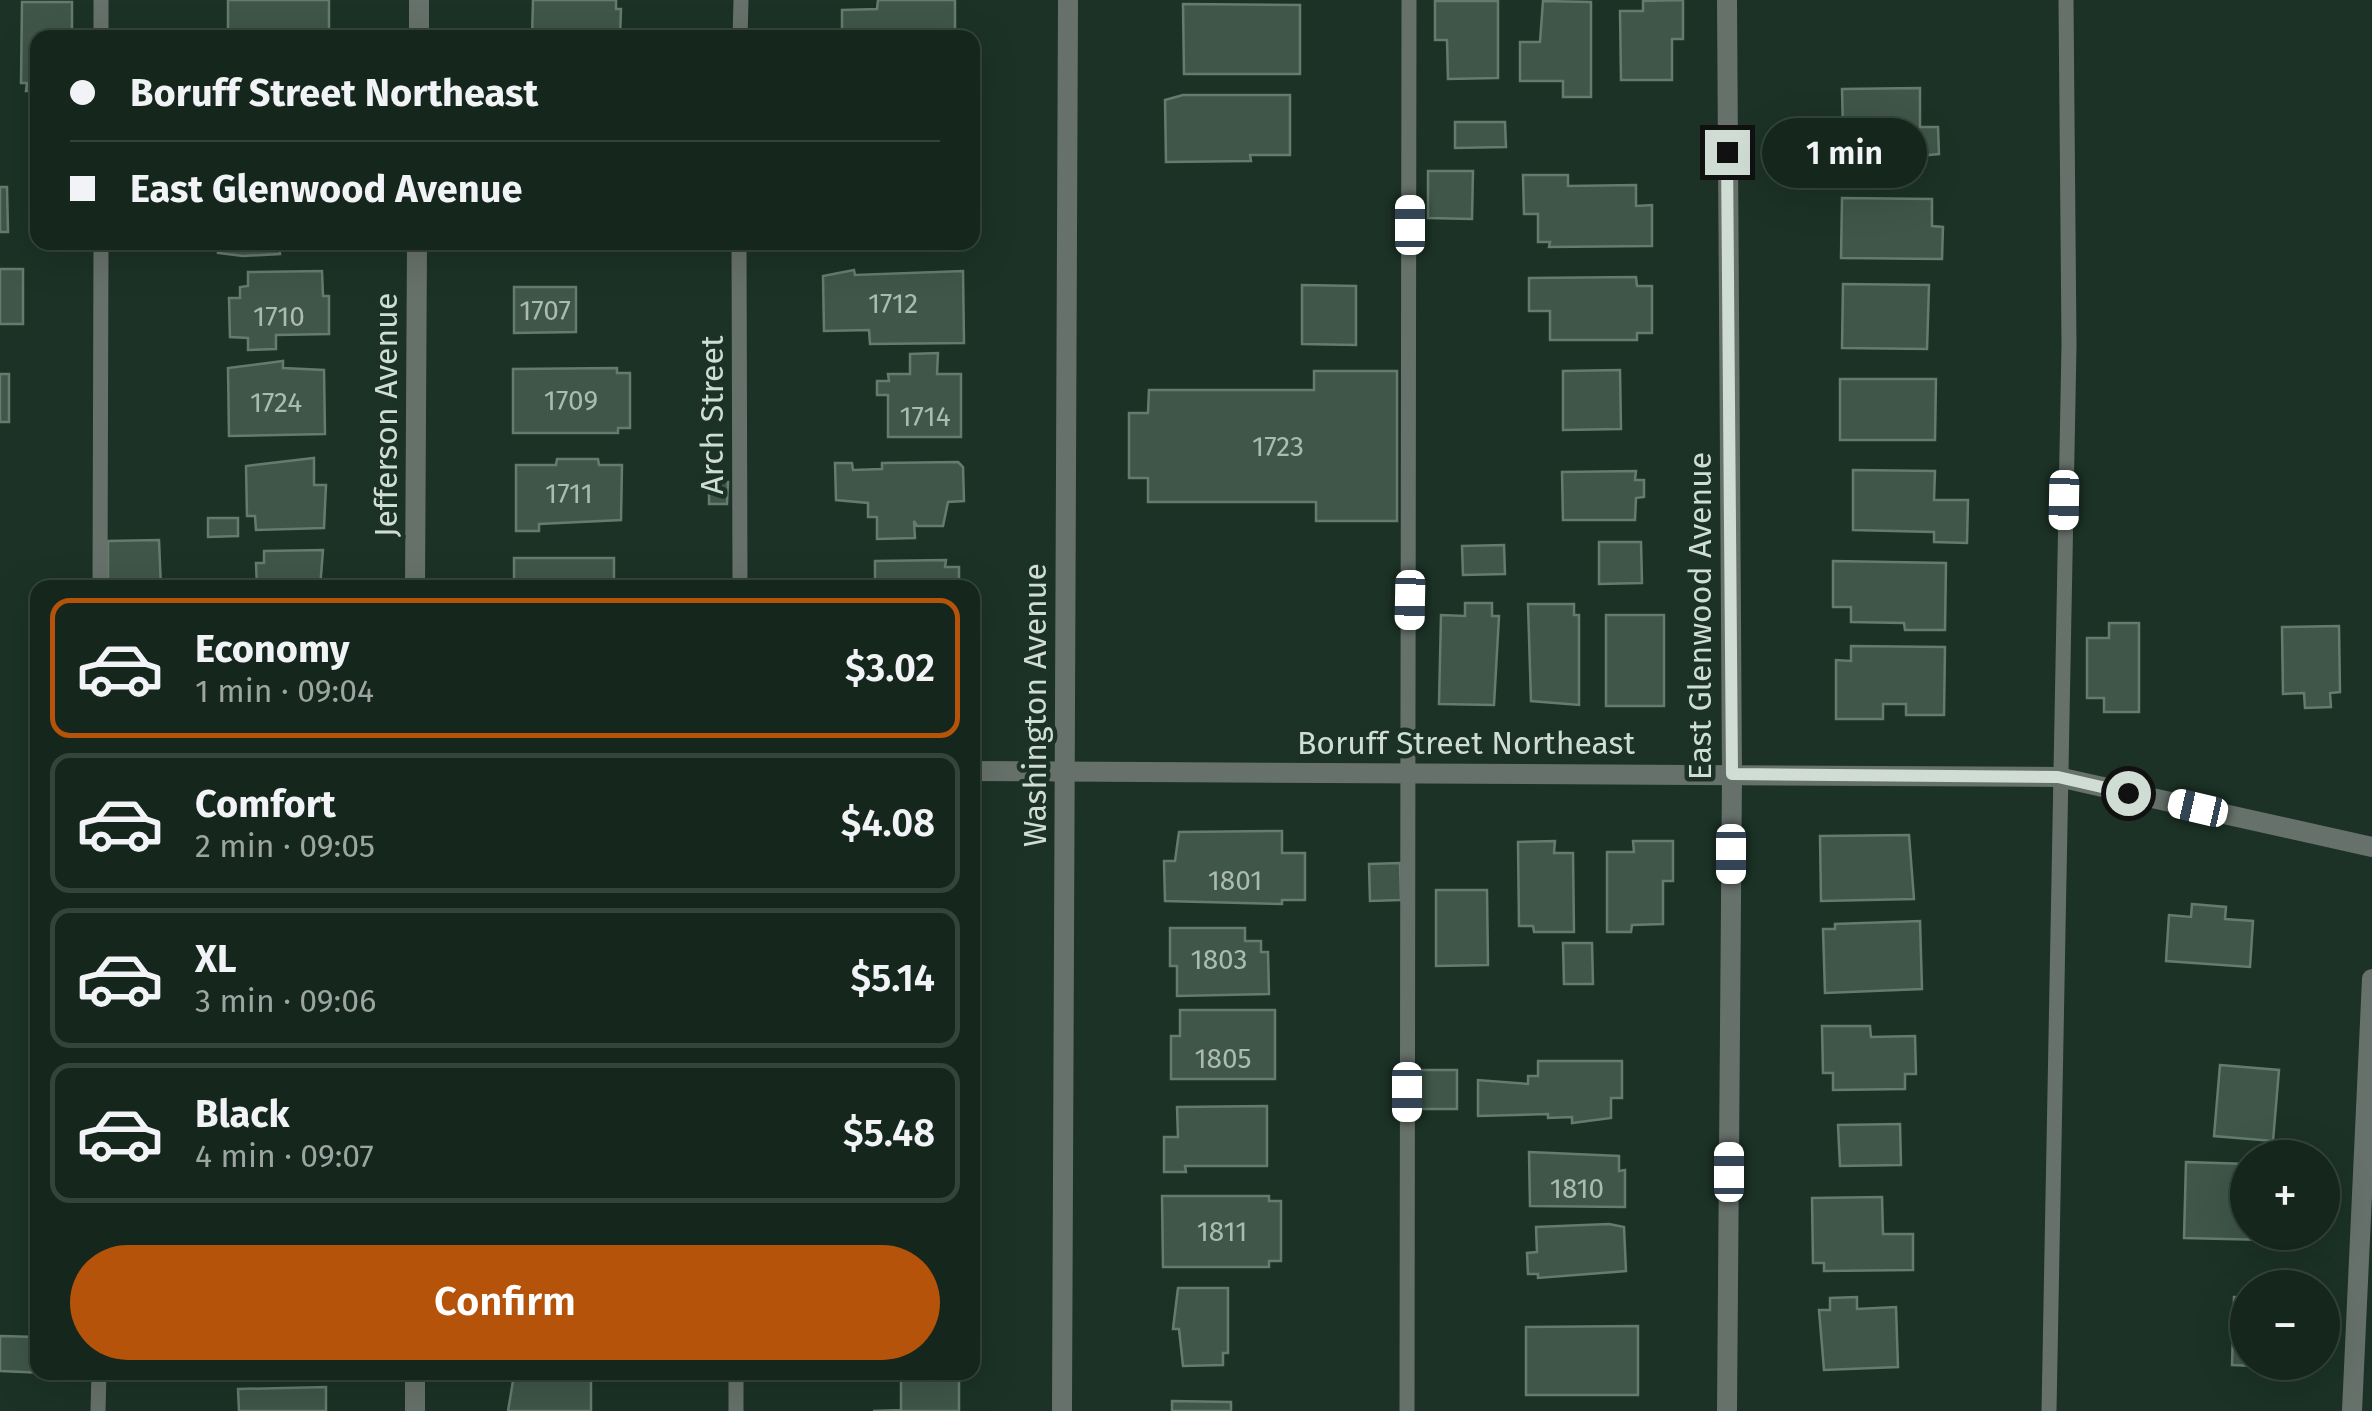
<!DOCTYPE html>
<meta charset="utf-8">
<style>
body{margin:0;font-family:"Fira Sans",sans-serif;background:#223229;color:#f1f3f6;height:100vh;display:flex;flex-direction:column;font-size:38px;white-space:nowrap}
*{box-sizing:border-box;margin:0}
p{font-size:32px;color:#9da5a3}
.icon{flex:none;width:55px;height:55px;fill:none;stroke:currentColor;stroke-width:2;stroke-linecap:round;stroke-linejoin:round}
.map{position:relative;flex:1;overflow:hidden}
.drawer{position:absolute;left:30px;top:580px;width:950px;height:800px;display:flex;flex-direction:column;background:#15261c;border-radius:20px;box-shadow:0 10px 40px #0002,0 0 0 2px #34433b}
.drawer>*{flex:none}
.guide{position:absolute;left:30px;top:30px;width:950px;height:220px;border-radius:20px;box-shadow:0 10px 40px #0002,0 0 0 2px #34433b;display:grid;align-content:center;height:220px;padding:0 40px;background:#15261c}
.buttons{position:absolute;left:2230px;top:1140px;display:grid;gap:20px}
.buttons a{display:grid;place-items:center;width:110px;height:110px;border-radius:50%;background:#15261c;box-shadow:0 10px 40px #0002,0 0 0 2px #34433b;font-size:50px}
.end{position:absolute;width:45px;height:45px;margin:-22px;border:12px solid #d0ddd5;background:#111;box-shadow:0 0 0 5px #111}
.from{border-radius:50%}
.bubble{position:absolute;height:70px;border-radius:35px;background:#15261c;box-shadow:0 10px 40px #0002,0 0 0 2px #34433b;font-size:32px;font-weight:600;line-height:70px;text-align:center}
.car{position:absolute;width:30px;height:60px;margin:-30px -15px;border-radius:12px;box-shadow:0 0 8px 2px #0007;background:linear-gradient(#fff 24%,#345 0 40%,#fff 0 76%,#345 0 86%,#fff 0)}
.guide b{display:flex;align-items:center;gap:35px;height:95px;font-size:38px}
.guide b+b{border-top:2px solid #34433b}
.guide i{width:25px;height:25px;background:#f1f3f6}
ul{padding:18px 0 0;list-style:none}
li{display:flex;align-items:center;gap:30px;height:140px;margin:0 20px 15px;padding:0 20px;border:5px solid #34433b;border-radius:20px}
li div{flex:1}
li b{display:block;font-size:38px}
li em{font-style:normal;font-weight:600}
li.on{border-color:#b45309}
li>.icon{width:90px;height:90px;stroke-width:1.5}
.button{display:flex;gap:20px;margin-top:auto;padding:20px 40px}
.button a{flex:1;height:115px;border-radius:60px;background:#b45309;color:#fff;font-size:40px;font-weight:600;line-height:115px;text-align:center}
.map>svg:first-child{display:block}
.building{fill:#3f5649;stroke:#647c6e;stroke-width:2.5}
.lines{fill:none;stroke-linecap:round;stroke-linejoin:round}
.service{stroke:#67716b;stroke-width:15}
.minor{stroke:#67716b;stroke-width:20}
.route{stroke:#d0ddd5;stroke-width:12}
.labels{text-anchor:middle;stroke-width:9;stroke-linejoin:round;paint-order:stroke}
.number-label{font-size:28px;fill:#acbbb2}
.street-label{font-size:32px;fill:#d0ddd5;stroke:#1c3226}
</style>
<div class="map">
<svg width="2372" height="1411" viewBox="0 0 2372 1411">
<rect width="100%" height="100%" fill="#1c3226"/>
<g class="building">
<rect x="228" y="0" width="101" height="38"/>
<path d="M533 0H616V9H621L620 38H532Z"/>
<path d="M878 0H955V38H842V10L877 9Z"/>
<path d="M1683 0V39H1672V80H1621L1620 11H1643V1Z"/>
<path d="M1435 1H1498V78L1448 79 1447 40H1435Z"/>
<path d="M1543 1 1591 2V97H1563V81H1520V42H1540Z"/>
<path d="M22 2H72V38H38V91H26L27 83H21Z"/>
<path d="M1183 4 1300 5V74H1184Z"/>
<path d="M1920 88V127H1938L1939 154 1864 161V157H1852L1844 150 1842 136 1849 132 1843 131 1842 89Z"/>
<path d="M1183 95H1290V155H1250L1251 161 1166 162 1165 100Z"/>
<path d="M1455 122H1505L1506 147 1455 148Z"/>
<path d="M1428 171H1473L1472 219 1428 218Z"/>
<path d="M1523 175H1568V186L1636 185V206L1652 205V246L1549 247 1550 242H1538V214H1524Z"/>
<path d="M0 187H7L8 232H0Z"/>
<path d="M1842 198 1932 199V226L1943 227 1942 259 1841 258Z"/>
<path d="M218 242H314V244L279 245 280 254 243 256 218 253Z"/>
<rect x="0" y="269" width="23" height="55"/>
<path d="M854 270 855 275 963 271 964 343 870 344 869 330 824 331 823 276Z"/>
<path d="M322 271 323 296H329V334L276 335V349L248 350V338L230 337 229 298H240V287L248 286V272Z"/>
<path d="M1636 277 1637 286H1652V333H1637V340H1550V311H1529V278Z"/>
<path d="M1843 284 1929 285 1927 349 1842 348Z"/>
<path d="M1302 285 1356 286V345L1302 344Z"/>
<path d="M514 287H576V332L514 333Z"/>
<path d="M938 353 937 374H961V437H888V395H877V381H889L888 374H910V354Z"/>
<path d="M283 361V368L324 370 325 434 229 436 228 368Z"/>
<path d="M617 368V373H630V428H618V433H513V369Z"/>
<path d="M1620 370 1621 429 1563 430V371Z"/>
<path d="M1314 371H1397V521H1316V502H1148V478H1129V413H1148L1149 390H1314Z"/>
<rect x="0" y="374" width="9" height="48"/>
<path d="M1840 379H1936L1935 440H1840Z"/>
<path d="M314 458V485H326L324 528 256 530 255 516H247L246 466Z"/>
<path d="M557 459H598L599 465H622L621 520 539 524V531H516V465H556Z"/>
<path d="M958 462 963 467 964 501 948 502 943 526H917L914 521 915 538 877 539V517H868V503L836 500 835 463H852L853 470 882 469V463Z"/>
<path d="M1853 470 1935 471 1934 500H1968L1967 543 1934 542V532L1853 530Z"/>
<path d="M1636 471 1635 480H1644V497L1636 498 1635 520H1563L1562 472Z"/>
<path d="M709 482H728L727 504H709Z"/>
<path d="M208 518H238V536L208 537Z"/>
<path d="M159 540 161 588H108V541Z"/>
<path d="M1599 542H1641L1642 583 1599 584Z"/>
<path d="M1504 545 1505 574 1463 575 1462 546Z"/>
<path d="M323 550 320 588H257L256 563H264V551Z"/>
<rect x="514" y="558" width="100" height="30"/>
<path d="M946 560 945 567H959V588H875V561Z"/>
<path d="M1833 561 1946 563 1945 630H1905L1904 623 1851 622V607H1833Z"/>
<path d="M1465 603H1492V616H1499L1494 705 1439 704 1441 615 1465 616Z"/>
<path d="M1528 604H1574V615H1579V705L1531 701Z"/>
<rect x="1606" y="615" width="58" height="91"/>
<path d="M2109 623H2139V712H2104V698H2087V638H2109Z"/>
<path d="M2339 626 2340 692 2330 693 2331 707 2305 708 2304 693 2283 694 2282 627Z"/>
<path d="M1851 646 1945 647 1944 715H1906V704H1883V719H1836V660L1851 661Z"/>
<path d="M1282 831V853H1305V900H1282V904L1165 901 1164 861H1175L1179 832Z"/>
<path d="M1909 835 1914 899 1821 901 1820 836Z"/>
<path d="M1555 841 1554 853H1573L1574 932H1534L1533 926H1519L1518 842Z"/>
<path d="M1633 841H1673V881H1663V924L1632 925 1631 932H1607V852H1634Z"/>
<path d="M1400 863 1401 900 1370 901 1369 864Z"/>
<path d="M1436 890H1487L1488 965 1436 966Z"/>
<path d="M2192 904 2226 907 2225 919 2253 921 2250 967 2166 961 2169 915 2191 917Z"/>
<path d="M1920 921 1922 989 1825 993 1823 929H1835V924Z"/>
<path d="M1170 928H1245V941H1261V952H1268L1269 994 1177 996V966H1170Z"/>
<path d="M1563 943H1592L1593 984H1564Z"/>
<path d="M1180 1010H1275V1079H1171V1036H1180Z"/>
<path d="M1822 1026H1870L1871 1037 1915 1036 1916 1074H1905V1089L1833 1090V1073H1823Z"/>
<path d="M1538 1061H1622V1098H1611V1118L1572 1123V1117L1548 1118V1114L1478 1116V1080L1528 1084V1076H1538Z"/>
<path d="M2220 1065 2279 1070 2273 1141 2214 1136Z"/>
<rect x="1419" y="1070" width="38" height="39"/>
<path d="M1267 1106V1166H1185L1186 1172H1164V1137H1178L1177 1107Z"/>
<path d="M1900 1124 1901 1165 1840 1166 1838 1125Z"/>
<path d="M1529 1152 1619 1156V1171L1625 1170V1207L1530 1206Z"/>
<path d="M2186 1162 2248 1164V1232H2268L2267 1240 2184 1238Z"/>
<path d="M1162 1196H1269V1201H1281V1261H1269V1267H1163Z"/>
<path d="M1882 1197 1883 1234H1913V1270L1824 1271V1263H1813L1812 1198Z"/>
<path d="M1609 1224 1624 1227 1626 1271 1538 1278V1274H1528L1527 1253 1537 1252 1536 1227Z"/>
<path d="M1178 1288H1228V1353H1223V1365L1183 1366 1179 1329H1173Z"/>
<path d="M1857 1297V1309L1896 1307 1898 1367 1824 1370 1819 1310H1830V1298Z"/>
<path d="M2234 1297 2248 1298V1362H2280V1367L2232 1365Z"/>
<path d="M1638 1326V1395H1526V1327Z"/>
<path d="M0 1336 38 1337V1372L45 1373 0 1371Z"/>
<path d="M901 1372H959V1411H873L901 1410Z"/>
<path d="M543 1378H591V1411H508L513 1381Z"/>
<path d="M326 1387V1411H239L238 1389Z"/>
<path d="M1172 1401 1231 1402V1411H1172Z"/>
</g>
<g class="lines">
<g class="service">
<path d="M101 38V0"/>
<path d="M740 38 741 0"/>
<path d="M739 242 740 588"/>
<path d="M100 588 101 242"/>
<path d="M98 1411 99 1372"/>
<path d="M736 1411V1372"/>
<path d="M1407 1411 1409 0"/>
<path d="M2049 1411 2069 345 2066 0"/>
</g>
<g class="minor">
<path d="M1727 0 1732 774 1727 1411"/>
<path d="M419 38V0"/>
<path d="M415 588 417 242"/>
<path d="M972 771 2058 777 2372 847"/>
<path d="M415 1372V1411"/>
<path d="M1062 1411 1068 0"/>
<path d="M2352 1411 2372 979"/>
</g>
</g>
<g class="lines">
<path class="route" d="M1727 152 1732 774 2058 777 2128 793"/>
</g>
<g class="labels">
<g class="number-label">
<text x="893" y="313">1712</text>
<text x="545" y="320">1707</text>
<text x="279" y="326">1710</text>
<text x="571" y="410">1709</text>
<text x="276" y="412">1724</text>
<text x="925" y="426">1714</text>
<text x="1278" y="456">1723</text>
<text x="569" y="503">1711</text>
<text x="1235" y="890">1801</text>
<text x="1219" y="969">1803</text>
<text x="1223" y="1068">1805</text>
<text x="1577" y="1198">1810</text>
<text x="1222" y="1241">1811</text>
</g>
<g class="street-label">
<text transform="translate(386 415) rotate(-90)" y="11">Jefferson Avenue</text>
<text transform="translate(712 415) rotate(-90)" y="11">Arch Street</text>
<text transform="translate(1700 616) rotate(-90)" y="11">East Glenwood Avenue</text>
<text transform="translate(1035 705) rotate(-90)" y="11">Washington Avenue</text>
<text x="1466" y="754">Boruff Street Northeast</text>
</g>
</g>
</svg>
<div class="buttons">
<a>+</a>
<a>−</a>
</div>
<i class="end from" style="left:2128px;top:793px"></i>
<i class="end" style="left:1727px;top:152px"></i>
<div class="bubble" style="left:1762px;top:118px;width:165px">1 min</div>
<i class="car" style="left:1410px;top:225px;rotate:0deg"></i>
<i class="car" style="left:2064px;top:500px;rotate:181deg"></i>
<i class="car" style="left:1410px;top:600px;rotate:181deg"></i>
<i class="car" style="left:2198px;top:808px;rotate:283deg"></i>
<i class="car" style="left:1731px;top:854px;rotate:180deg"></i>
<i class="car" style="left:1407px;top:1092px;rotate:180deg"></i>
<i class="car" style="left:1729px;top:1172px;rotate:0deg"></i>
<div class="guide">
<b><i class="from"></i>Boruff Street Northeast</b>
<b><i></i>East Glenwood Avenue</b>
</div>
<section class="drawer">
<ul>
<li class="on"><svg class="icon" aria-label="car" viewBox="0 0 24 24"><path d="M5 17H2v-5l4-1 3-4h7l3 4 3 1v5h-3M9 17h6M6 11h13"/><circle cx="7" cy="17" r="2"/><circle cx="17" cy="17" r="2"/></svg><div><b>Economy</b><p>1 min · 09:04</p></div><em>$3.02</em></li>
<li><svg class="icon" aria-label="car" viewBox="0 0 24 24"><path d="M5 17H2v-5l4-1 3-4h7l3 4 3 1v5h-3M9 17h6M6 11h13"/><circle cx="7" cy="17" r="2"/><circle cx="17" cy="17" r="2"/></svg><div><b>Comfort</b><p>2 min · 09:05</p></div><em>$4.08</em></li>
<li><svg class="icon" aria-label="car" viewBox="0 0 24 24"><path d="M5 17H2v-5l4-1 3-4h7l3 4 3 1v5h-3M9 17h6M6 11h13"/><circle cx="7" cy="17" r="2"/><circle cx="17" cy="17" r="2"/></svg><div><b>XL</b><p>3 min · 09:06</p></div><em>$5.14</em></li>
<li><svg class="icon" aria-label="car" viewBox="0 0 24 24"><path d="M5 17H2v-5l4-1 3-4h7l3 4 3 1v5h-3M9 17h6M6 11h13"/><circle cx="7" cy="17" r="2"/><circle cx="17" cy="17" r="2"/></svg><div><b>Black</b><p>4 min · 09:07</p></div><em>$5.48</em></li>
</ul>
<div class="button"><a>Confirm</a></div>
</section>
</div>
